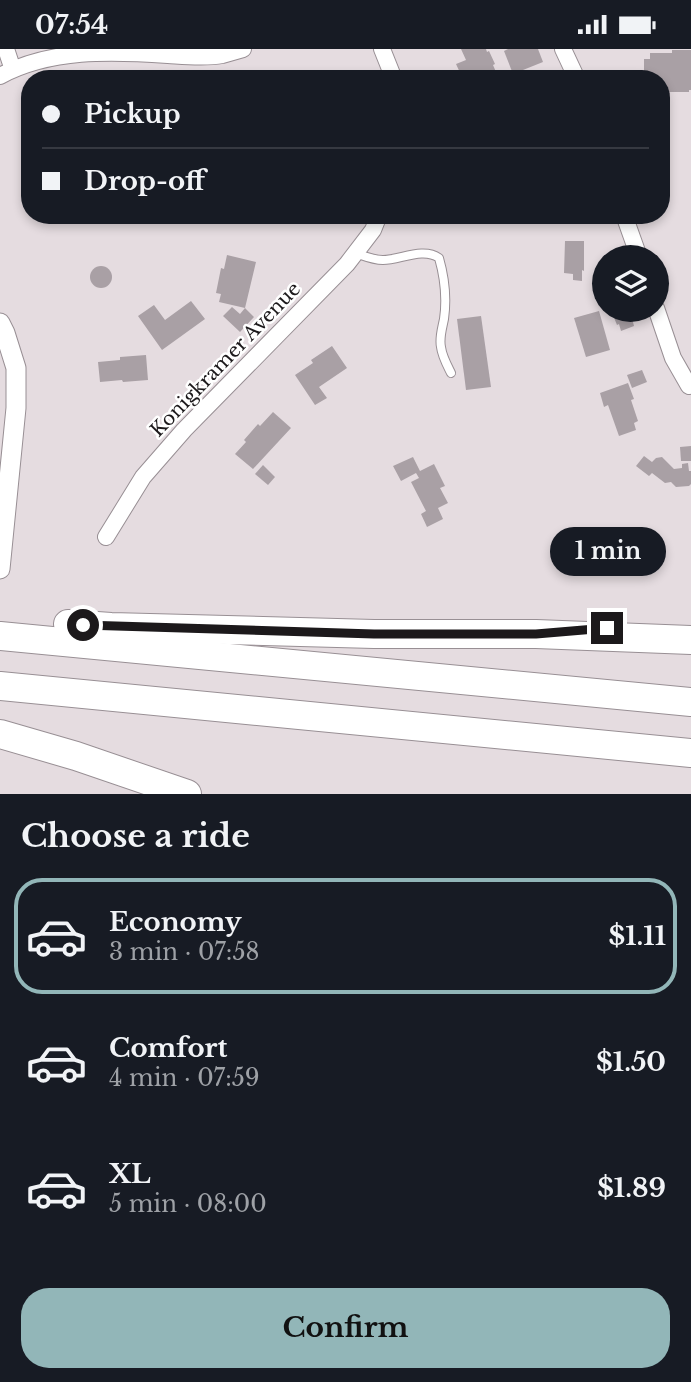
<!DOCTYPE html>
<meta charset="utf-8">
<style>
body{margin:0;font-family:"Libre Baskerville",serif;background:#20242c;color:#f1f3f6;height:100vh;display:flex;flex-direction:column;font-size:26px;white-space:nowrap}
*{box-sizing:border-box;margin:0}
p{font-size:23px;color:#9ea1a6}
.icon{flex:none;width:38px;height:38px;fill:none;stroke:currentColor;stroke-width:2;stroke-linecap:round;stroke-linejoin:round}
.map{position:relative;height:745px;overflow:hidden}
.sheet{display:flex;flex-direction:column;background:#171b24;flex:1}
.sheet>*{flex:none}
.guide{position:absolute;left:21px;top:21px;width:649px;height:154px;border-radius:28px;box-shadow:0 4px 10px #0003;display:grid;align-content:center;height:154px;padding:0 21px;background:#171b24}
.tools{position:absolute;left:592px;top:196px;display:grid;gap:14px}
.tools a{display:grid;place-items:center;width:77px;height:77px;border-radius:50%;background:#171b24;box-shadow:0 4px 10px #0003;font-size:35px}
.end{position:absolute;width:32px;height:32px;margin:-16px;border:9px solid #1c191b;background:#fff;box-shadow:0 0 0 4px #fff}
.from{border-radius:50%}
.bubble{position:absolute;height:49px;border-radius:24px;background:#171b24;box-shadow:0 4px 10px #0003;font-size:23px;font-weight:800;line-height:49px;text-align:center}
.guide b{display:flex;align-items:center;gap:24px;height:66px;font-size:26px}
.guide b+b{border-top:2px solid #363941}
.guide i{width:18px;height:18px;background:#f1f3f6}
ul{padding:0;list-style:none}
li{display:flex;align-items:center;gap:21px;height:116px;margin:0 14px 10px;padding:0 7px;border:4px solid transparent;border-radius:28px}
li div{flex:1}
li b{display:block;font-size:26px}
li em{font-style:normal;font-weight:800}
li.on{border-color:#92b6b8}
li>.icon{width:63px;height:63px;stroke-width:1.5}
h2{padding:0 21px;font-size:32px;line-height:84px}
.primary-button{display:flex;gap:14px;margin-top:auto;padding:14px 21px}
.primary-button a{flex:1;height:80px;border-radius:28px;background:#92b6b8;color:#111;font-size:28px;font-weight:800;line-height:80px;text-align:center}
.status{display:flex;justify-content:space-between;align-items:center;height:49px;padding:0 35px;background:#171b24;direction:ltr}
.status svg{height:19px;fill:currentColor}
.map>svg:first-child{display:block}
.building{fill:#a9a0a5}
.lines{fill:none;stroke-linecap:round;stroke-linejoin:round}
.service-casing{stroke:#988f94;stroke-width:10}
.minor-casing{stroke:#988f94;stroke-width:18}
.tertiary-casing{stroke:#988f94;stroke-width:21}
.motorway-casing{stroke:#988f94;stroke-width:30}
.service{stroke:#fff;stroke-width:8}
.minor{stroke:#fff;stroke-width:16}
.tertiary{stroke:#fff;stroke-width:19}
.motorway{stroke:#fff;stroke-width:28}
.route{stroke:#1c191b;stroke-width:9}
.labels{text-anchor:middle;stroke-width:5;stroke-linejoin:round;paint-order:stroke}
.street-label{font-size:19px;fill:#1c191b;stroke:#fff}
</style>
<div class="status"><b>07:54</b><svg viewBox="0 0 49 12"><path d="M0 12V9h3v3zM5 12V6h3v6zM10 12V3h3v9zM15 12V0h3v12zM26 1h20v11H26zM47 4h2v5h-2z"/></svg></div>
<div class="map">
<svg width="691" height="745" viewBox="0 0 691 745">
<rect width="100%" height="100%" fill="#e5dce0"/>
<g class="building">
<path d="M461 0H486L487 3 489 2 495 15 493 16 499 30H463L456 15 466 11Z"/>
<path d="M508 0H538L543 13 513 25 504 2Z"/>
<path d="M672 1H691V41H689V43H665V49H662V30H648V26H644V10H650V4H672Z"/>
<path d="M565 192H584V222L582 221V232L573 231V225L564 224Z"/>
<path d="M227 206 256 213 245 259 219 253 221 245 216 244 221 219 224 220Z"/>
<circle cx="101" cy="228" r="11"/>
<path d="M191 252 205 270 162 301 138 267 154 256 165 271Z"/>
<path d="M232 258 240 265 245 259 254 268 240 283 223 267Z"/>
<path d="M611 261H630L634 277 621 282 619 275 617 276Z"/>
<path d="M599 262 610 301 586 308 574 269Z"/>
<path d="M481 267 491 338 466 341 457 270Z"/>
<path d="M332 297 347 319 319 338 327 349 315 356 295 326 313 314 311 311Z"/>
<path d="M146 306 148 331 123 333 122 331 100 333 98 313 120 311V308Z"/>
<path d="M642 321 647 333 632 339 627 326Z"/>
<path d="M628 334 634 350 631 351 638 372 634 374 636 381 619 387 608 356 604 358 600 344Z"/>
<path d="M273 363 291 379 253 420 235 405 246 393 244 391 258 375 260 377Z"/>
<path d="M691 397V412H681L680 398Z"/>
<path d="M644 407 652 413 656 409 662 408 674 420 682 419V415L688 414 689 422H691V435L689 437 676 438 671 433 665 434 652 424 649 427 636 417Z"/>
<path d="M413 408 420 422 434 415 445 437 440 439 448 454 438 459 443 470 427 478 421 465 426 462 411 433 419 429 416 424 401 432 393 417Z"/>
<path d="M263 416 275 428 268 436 255 425Z"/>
</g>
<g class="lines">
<defs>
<path id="service" d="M355 204C364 207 373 211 383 211 400 211 423 198 439 209 445 230 447 249 444 270 442 280 439 289 441 298 442 307 447 316 451 324"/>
<g id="minor">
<path d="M6 0 12 18"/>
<path d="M382 0 394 30"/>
<path d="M563 0 577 30"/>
<path d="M0 27C50 0 110 2 168 6 185 7 205 9 222 6 229 4 236 2 243 0"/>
<path d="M624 166 639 208"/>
<path d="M656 259 673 309 689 337"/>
<path d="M106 488 143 428 184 381 347 215 373 181 379 166"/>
</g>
<path id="tertiary" d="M0 274 5 284 16 319V359L0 520"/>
<g id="motorway">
<path d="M68 575 111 578 374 585H536L691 591"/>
<path d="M0 587 691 653"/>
<path d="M0 637 691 704"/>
<path d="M0 685 76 707 187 745"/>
</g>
</defs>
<use href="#service" class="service-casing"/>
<use href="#minor" class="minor-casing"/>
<use href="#tertiary" class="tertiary-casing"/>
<use href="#motorway" class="motorway-casing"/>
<use href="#service" class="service"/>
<use href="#minor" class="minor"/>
<use href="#tertiary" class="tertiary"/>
<use href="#motorway" class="motorway"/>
</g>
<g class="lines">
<path class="route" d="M83 576 374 585H536L607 579"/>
</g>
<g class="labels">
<g class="street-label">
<text transform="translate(225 310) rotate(-46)" y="7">Konigkramer Avenue</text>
</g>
</g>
</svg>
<div class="tools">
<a><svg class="icon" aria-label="layers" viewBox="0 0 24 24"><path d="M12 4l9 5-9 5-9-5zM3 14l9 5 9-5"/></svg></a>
</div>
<i class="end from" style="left:83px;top:576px"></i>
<i class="end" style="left:607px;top:579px"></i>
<div class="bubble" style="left:550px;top:478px;width:116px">1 min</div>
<div class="guide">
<b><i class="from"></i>Pickup</b>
<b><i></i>Drop-off</b>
</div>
</div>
<section class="sheet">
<h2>Choose a ride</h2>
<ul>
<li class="on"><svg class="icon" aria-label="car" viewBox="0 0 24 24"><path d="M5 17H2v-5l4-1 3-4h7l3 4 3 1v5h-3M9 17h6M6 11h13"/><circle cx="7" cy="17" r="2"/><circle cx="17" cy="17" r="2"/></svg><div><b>Economy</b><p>3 min · 07:58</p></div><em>$1.11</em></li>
<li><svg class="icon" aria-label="car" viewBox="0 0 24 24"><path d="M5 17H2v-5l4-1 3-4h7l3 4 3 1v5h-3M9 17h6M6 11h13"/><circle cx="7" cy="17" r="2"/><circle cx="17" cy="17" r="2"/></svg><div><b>Comfort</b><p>4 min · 07:59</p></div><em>$1.50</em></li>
<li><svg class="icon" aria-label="car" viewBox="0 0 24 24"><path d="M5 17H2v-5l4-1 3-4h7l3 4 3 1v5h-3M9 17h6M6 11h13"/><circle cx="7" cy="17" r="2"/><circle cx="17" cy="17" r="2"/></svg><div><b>XL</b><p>5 min · 08:00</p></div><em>$1.89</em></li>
</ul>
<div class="primary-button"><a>Confirm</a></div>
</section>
